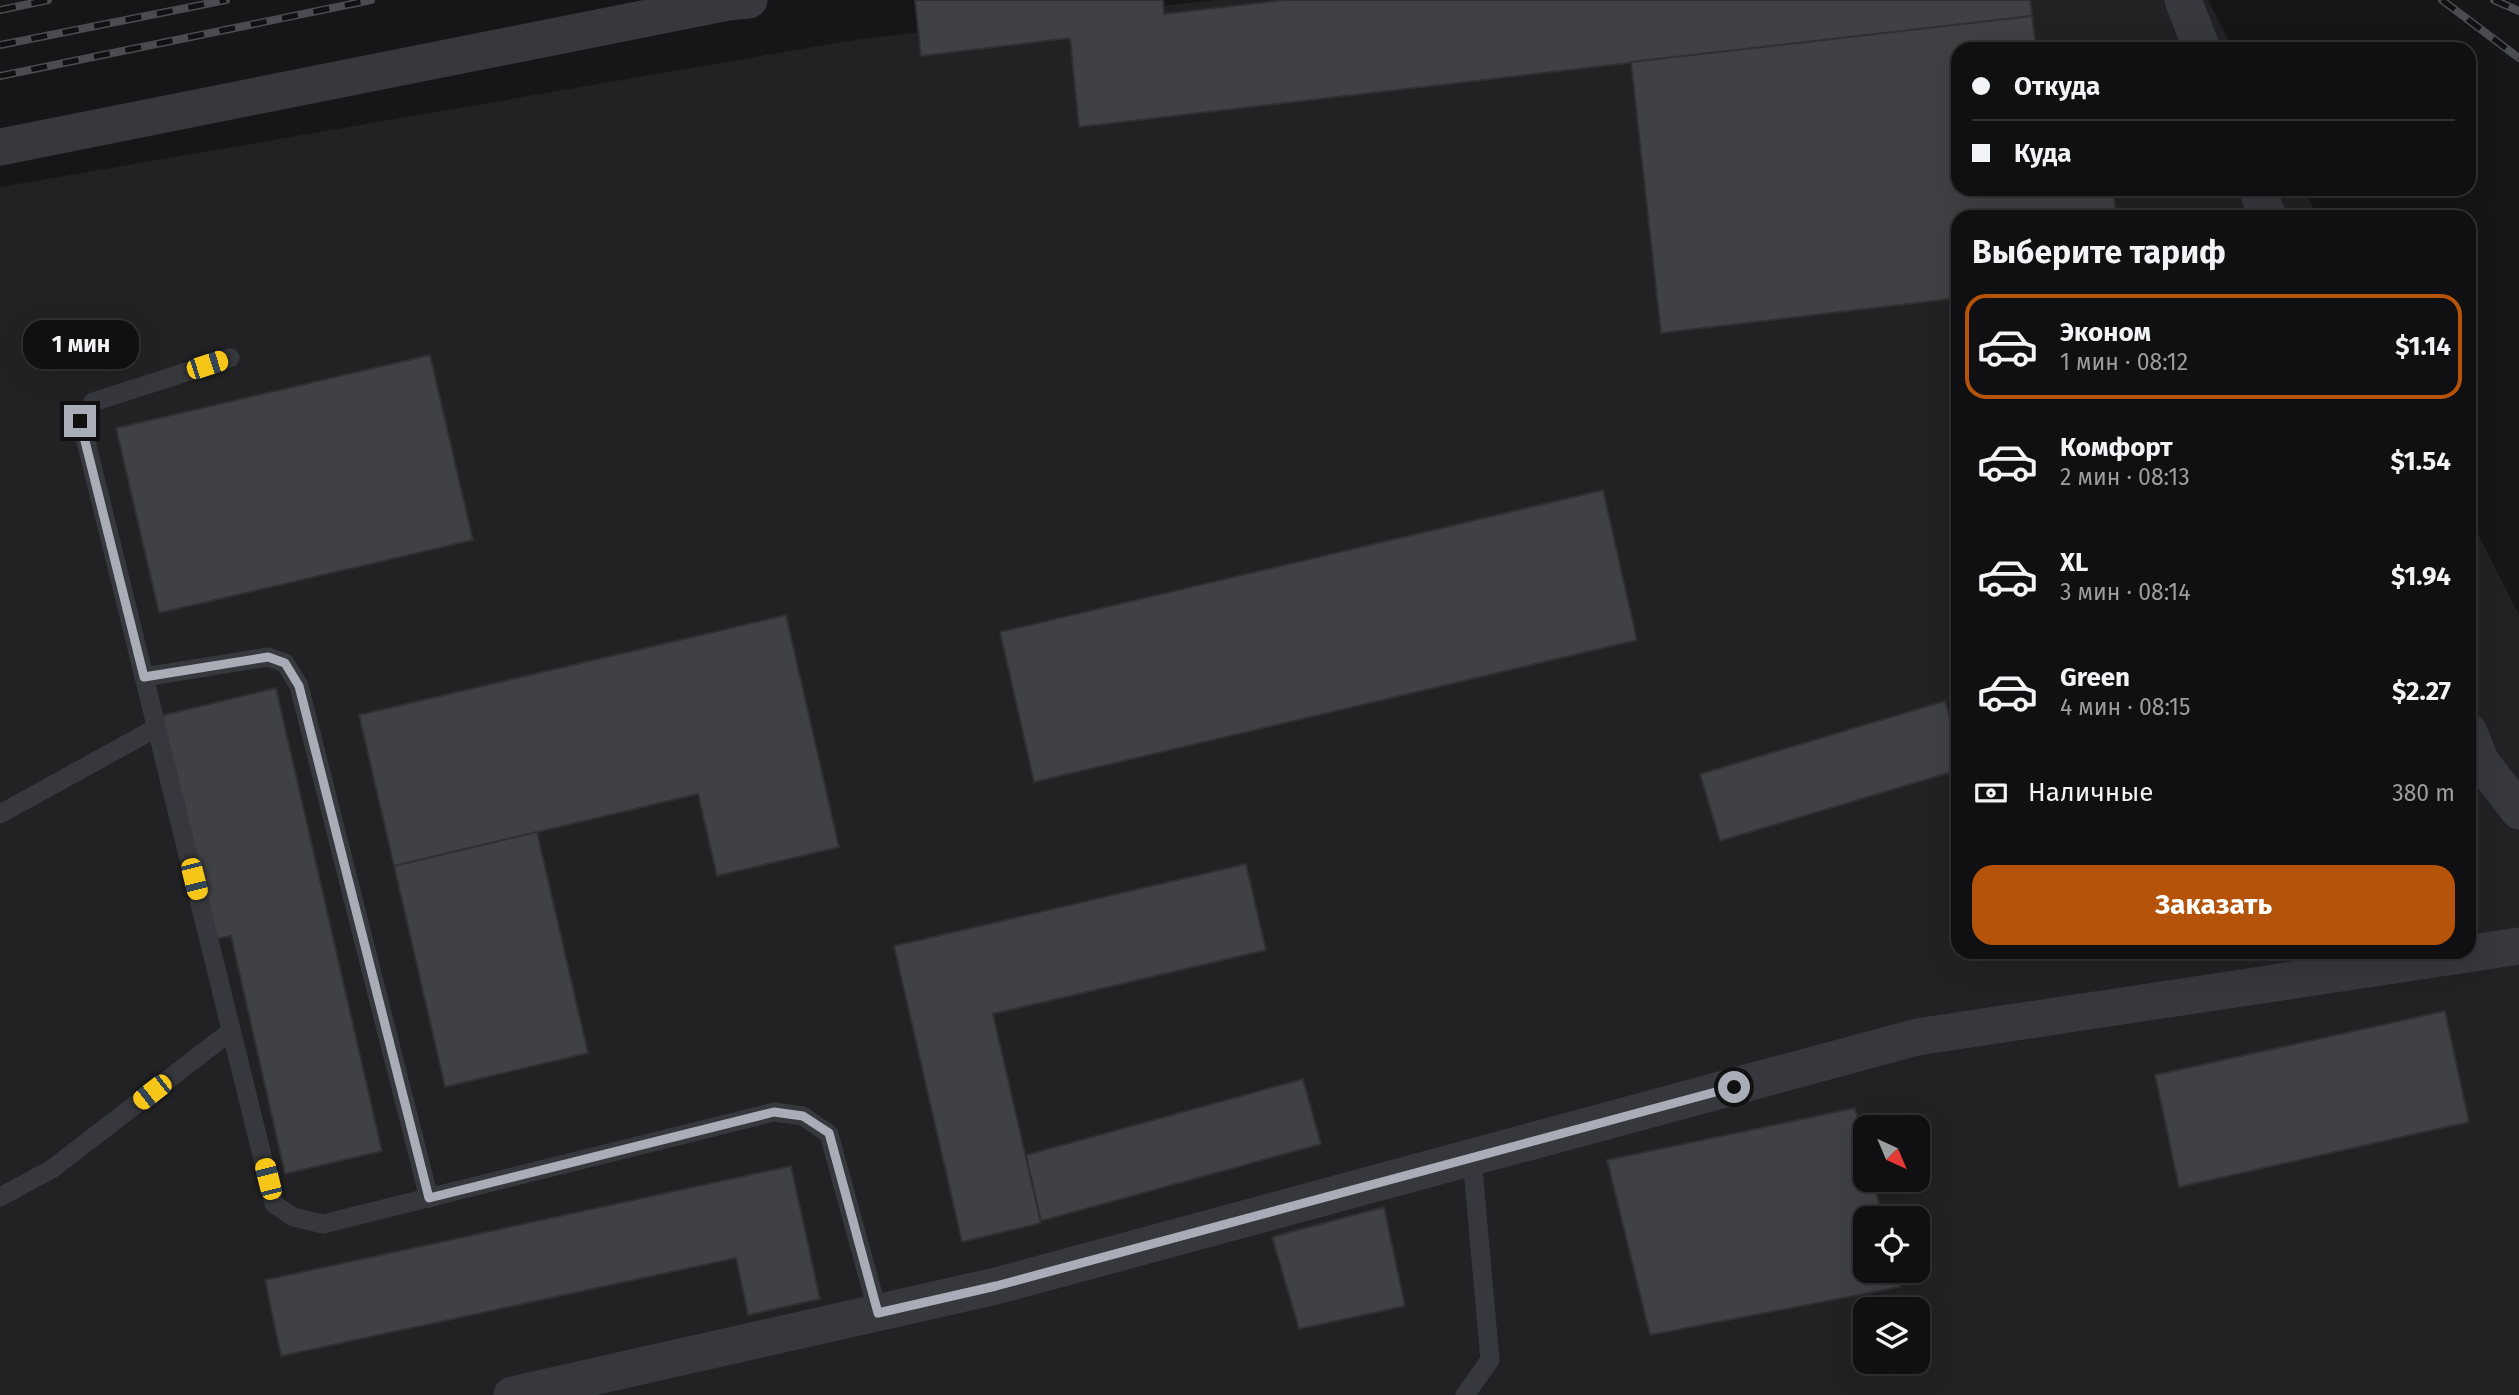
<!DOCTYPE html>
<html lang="ru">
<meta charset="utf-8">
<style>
body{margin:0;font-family:"Fira Sans",sans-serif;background:#19191b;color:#f1f3f6;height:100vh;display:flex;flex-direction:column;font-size:26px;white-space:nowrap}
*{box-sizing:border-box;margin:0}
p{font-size:23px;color:#9c9d9f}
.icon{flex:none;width:38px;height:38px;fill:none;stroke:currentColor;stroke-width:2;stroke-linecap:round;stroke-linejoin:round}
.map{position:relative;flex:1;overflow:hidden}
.panel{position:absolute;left:1951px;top:210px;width:525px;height:749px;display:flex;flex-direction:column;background:#101012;border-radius:21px;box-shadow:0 7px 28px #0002,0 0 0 2px #303032}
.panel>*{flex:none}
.top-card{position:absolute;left:1951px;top:42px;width:525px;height:154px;border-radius:21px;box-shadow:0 7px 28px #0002,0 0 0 2px #303032;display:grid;align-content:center;height:154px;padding:0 21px;background:#101012}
.needle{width:46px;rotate:136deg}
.controls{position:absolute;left:1853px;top:1115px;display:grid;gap:14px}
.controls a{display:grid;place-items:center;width:77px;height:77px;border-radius:14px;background:#101012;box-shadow:0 7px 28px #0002,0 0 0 2px #303032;font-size:35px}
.end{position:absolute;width:32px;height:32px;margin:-16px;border:9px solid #a8adb8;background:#111;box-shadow:0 0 0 4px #111}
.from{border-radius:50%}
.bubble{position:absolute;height:49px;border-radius:21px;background:#101012;box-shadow:0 7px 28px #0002,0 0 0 2px #303032;font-size:23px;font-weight:700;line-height:49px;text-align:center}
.car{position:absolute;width:21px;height:42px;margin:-21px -10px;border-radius:9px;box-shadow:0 0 5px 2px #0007;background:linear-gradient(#f5c518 24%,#345 0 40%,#f5c518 0 76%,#345 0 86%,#f5c518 0)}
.top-card b{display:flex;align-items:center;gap:24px;height:66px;font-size:26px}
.top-card b+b{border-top:2px solid #303032}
.top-card i{width:18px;height:18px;background:#f1f3f6}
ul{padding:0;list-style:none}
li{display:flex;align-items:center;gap:21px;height:105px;margin:0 14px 10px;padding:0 7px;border:4px solid transparent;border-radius:21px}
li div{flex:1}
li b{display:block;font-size:26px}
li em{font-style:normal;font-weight:700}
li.current{border-color:#b45309}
li>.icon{width:63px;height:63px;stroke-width:1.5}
h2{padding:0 21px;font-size:32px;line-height:84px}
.pay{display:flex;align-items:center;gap:18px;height:77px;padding:0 21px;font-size:26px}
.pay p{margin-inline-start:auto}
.action{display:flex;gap:14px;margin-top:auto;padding:14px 21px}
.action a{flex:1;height:80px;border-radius:21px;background:#b45309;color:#fff;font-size:28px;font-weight:700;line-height:80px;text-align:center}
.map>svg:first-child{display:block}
.built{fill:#222225;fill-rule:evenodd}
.building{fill:#404145;stroke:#303034;stroke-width:2}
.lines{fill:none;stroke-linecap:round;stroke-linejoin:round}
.service{stroke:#37383d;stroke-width:19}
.minor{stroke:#37383d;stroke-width:37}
.rail-casing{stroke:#4a4c52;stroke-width:8}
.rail{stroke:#111113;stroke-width:5;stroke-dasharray:16;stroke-linecap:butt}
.route{stroke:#a8adb8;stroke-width:9}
</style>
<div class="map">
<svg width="2519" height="1395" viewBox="0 0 2519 1395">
<rect width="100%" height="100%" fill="#161618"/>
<path class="built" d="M1216 0H2208L2233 49H1958V189H2304L2318 217H1958V952H2469V516L2519 615V1395H0V187L860 39ZM1866 1127H1918V1180H1866ZM1866 1218H1918V1270H1866ZM1866 1309H1918V1362H1866Z"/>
<g class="building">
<path d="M915 0H1163L1164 14 1285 0H2030L2032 16 1079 127 1070 38 921 56Z"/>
<path d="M2032 16 2036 49H1958V189H2113L2116 217H1958V298L1661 333 1631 62Z"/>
<path d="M430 355 473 540 159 613 116 428Z"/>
<path d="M1603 490 1637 640 1034 782 1000 632Z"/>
<path d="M786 615 839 847 717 876 698 794 394 866 359 715Z"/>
<path d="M276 688 382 1151 285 1174 231 936 211 940 160 716Z"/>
<path d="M1945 701 1958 746V770L1720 841 1700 774Z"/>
<path d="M537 832 588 1053 445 1087 394 866Z"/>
<path d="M1246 864 1266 950 993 1014 1041 1223 962 1242 894 946Z"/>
<path d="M2445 1011 2469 1122 2179 1187 2155 1075Z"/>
<path d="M1303 1079 1321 1144 1041 1221 1026 1155Z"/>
<path d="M1855 1108 1866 1149V1180H1873L1883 1218H1866V1270H1896L1900 1287 1650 1335 1607 1160Z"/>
<path d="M791 1166 820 1299 748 1315 736 1258 281 1356 265 1280Z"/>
<path d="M1384 1207 1405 1306 1299 1329 1272 1237Z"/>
</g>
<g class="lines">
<g class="service">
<path d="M230 358 93 402 81 421 274 1204 293 1217 323 1224 774 1112 803 1116 829 1134 878 1313"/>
<path d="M144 677 268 657 285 663 299 686 429 1198"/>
<path d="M0 814 156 728"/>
<path d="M0 1197 52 1169 231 1031"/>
<path d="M1465 1395 1490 1360 1472 1158"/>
</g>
<g class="minor">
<path d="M2183 0 2202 49"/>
<path d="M0 147 728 2 749 0"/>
<path d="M2257 189 2268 217"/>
<path d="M2469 732 2481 762 2519 811"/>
<path d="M512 1395 996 1286 1917 1037 2519 946"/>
</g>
<defs>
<g id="rail">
<path d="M2442 0 2519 58"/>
<path d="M2494 0 2519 11"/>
<path d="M0 10 48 0"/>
<path d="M0 45 226 0"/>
<path d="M0 76 371 0"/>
</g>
</defs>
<use href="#rail" class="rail-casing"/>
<use href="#rail" class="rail"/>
</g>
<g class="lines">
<path class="route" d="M80 421 144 677 268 657 285 663 299 686 429 1198 774 1112 803 1116 829 1133 878 1313 996 1286 1734 1087"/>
</g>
</svg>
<div class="controls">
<a><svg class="needle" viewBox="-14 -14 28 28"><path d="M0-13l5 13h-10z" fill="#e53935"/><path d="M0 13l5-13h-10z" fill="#9c9d9f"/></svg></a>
<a><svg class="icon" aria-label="locate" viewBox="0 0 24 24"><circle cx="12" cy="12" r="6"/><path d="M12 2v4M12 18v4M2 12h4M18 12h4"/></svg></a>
<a><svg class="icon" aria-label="layers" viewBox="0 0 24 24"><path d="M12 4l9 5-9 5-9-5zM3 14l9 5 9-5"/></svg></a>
</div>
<i class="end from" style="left:1734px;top:1087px"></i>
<i class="end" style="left:80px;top:421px"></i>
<div class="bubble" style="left:23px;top:320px;width:116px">1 мин</div>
<i class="car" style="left:207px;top:365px;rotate:72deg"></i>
<i class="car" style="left:194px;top:879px;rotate:166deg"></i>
<i class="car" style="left:152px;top:1092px;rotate:232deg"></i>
<i class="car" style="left:268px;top:1179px;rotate:346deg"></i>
<div class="top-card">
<b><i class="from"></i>Откуда</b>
<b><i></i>Куда</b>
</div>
<section class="panel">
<h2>Выберите тариф</h2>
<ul>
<li class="current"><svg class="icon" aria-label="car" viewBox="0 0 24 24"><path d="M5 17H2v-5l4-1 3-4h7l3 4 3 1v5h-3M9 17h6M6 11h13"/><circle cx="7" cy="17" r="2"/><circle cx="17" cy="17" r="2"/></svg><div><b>Эконом</b><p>1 мин · 08:12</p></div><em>$1.14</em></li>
<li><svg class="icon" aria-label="car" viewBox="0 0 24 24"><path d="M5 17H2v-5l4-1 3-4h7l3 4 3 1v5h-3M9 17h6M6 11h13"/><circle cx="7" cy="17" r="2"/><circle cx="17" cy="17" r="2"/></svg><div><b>Комфорт</b><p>2 мин · 08:13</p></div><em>$1.54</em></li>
<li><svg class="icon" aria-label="car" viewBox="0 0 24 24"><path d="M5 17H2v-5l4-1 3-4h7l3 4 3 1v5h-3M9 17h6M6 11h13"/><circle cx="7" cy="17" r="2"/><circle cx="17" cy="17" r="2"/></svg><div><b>XL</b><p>3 мин · 08:14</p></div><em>$1.94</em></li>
<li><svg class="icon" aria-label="car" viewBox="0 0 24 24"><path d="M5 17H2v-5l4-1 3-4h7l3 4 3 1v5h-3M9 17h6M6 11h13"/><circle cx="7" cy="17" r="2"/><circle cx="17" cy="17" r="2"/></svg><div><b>Green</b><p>4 мин · 08:15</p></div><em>$2.27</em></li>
</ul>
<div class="pay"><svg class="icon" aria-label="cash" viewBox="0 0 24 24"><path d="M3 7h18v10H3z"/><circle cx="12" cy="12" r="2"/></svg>Наличные<p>380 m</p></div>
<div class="action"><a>Заказать</a></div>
</section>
</div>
